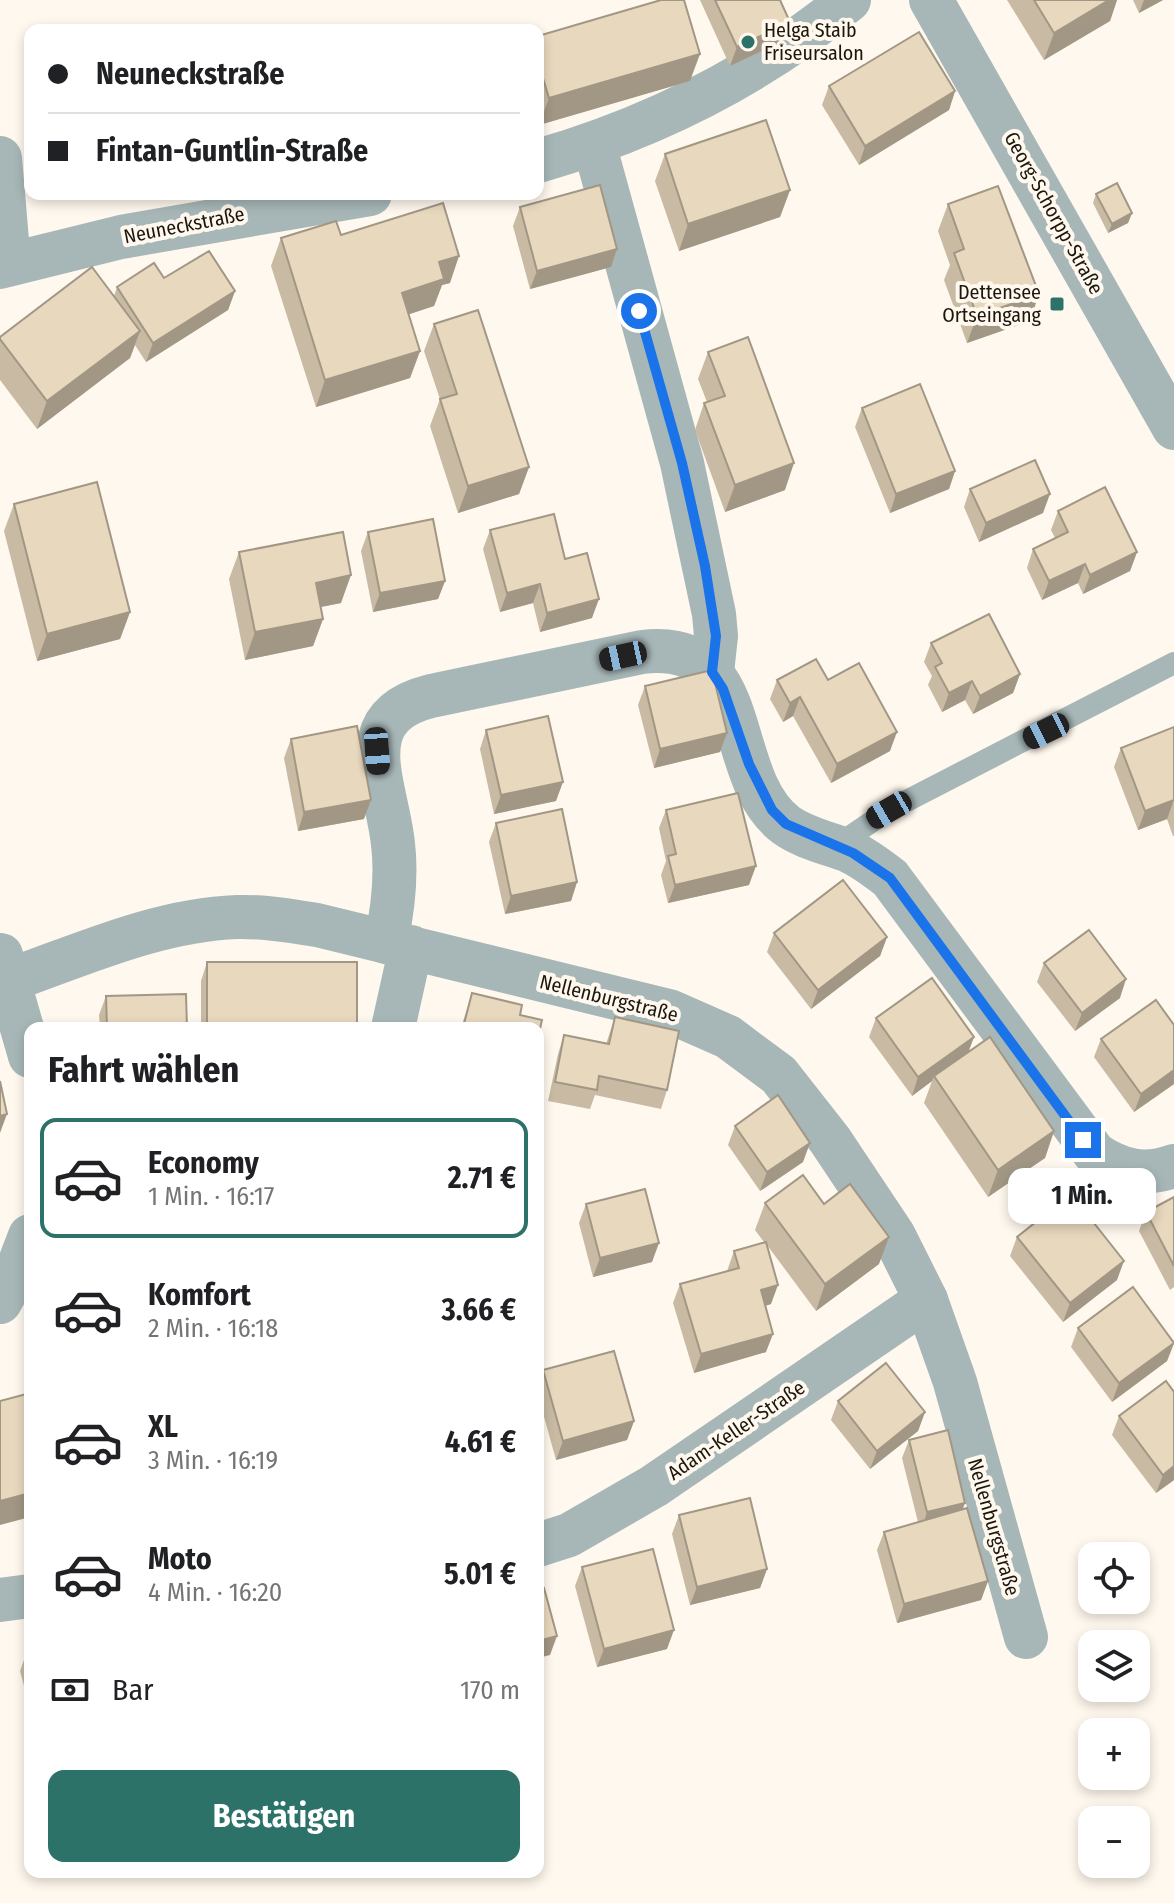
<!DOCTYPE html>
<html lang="de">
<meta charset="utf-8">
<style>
body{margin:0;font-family:"Fira Sans Condensed",sans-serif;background:#f2f2f2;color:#202124;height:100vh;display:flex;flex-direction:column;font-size:30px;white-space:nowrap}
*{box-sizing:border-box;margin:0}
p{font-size:26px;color:#757577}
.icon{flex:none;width:44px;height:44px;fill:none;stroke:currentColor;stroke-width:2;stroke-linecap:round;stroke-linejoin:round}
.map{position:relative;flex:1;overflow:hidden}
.side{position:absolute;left:24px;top:1022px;width:520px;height:856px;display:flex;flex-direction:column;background:#fff;border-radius:16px;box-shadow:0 4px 12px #0003}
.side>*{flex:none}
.guide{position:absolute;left:24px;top:24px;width:520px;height:176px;border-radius:16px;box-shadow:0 4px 12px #0003;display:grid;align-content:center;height:176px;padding:0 24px;background:#fff}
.fabs{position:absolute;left:1078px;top:1542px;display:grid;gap:16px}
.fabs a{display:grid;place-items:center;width:72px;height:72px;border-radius:16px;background:#fff;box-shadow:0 4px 12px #0003;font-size:40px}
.end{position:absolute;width:36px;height:36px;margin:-18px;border:10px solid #1a73e8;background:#fff;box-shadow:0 0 0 4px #fff}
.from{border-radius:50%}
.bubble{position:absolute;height:56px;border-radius:16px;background:#fff;box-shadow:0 4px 12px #0003;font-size:26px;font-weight:700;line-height:56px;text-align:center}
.car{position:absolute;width:24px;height:48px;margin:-24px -12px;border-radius:10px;box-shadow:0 0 6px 2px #0007;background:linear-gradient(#222 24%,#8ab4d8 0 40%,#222 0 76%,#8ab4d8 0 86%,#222 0)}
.guide b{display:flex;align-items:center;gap:28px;height:76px;font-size:30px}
.guide b+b{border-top:2px solid #e0e0e0}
.guide i{width:20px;height:20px;background:#202124}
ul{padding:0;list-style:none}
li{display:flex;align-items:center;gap:24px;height:120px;margin:0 16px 12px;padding:0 8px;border:4px solid transparent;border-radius:16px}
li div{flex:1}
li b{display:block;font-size:30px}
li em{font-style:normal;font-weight:700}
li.on{border-color:#2c7268}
li>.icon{width:72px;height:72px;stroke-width:1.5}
h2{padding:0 24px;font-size:36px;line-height:96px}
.pay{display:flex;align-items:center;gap:20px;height:88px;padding:0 24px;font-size:30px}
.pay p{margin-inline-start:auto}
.cta{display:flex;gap:16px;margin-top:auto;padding:16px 24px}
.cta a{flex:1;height:92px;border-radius:16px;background:#2c7268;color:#fff;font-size:32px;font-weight:700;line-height:92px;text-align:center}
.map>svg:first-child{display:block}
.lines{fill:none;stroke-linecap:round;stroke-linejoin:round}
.service{stroke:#a7b7b8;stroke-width:22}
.minor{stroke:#a7b7b8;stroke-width:44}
.tertiary{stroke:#a7b7b8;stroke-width:44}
.wall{fill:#c8baa3}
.shaded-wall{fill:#a29785}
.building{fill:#e8d8be;stroke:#a29785;stroke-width:2}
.route{stroke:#1a73e8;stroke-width:10}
.poi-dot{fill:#2c7268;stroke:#fff8ee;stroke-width:3}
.labels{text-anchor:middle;stroke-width:8;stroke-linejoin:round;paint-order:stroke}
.poi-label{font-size:20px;fill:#1c160d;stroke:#fff8ee;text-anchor:start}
.street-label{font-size:20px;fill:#1c160d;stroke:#fff8ee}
</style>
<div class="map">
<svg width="1174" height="1903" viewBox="0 0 1174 1903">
<rect width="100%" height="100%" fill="#fff8ee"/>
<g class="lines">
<path class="service" d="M836 846 889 810 1174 663"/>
<g class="minor">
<path d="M594 144 682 463 714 614 716 636 712 672"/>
<path d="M0 158 9 264"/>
<path d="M386 942C393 909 397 877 393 844 387 784 347 717 431 696L642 652C758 638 720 775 786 825 804 838 828 843 849 851 864 858 877 868 890 878L1095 1154C1122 1171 1143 1177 1174 1166"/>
<path d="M1 955 30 1056"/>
<path d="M10 980C83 954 158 920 237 917 263 916 290 921 317 925L669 1011 728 1037 779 1075 830 1140 894 1236 926 1300 955 1382 1026 1637"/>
<path d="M393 1028 411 947"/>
<path d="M0 1302 15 1275 30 1236"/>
<path d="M538 1545 569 1535 654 1486 926 1300"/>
<path d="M0 1600 30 1596"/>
</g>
<g class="tertiary">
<path d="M931 0 1174 428"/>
<path d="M538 161C652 128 757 76 849 0"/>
<path d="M0 267 121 237 370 194"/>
</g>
</g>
<g class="wall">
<path d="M700 0H780L790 22 783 41 730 66Z"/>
<path d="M1007 0H1117L1110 21 1044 60Z"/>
<path d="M1133 0H1163L1139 13Z"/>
<path d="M538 36 690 81 539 125Z"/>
<path d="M829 86 955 91 949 110 859 165 822 105Z"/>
<path d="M665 154 790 190 780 217 679 251 655 181Z"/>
<path d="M1096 194 1132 213 1128 223 1108 233 1093 203Z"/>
<path d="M948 204 1030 321 967 343 944 280 950 265 938 231Z"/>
<path d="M520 207 617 249 611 267 530 289 513 226Z"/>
<path d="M341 235 450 283 442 285 434 306 408 314 420 351 410 378 316 407 271 266 281 238Z"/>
<path d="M164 278 235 291 228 310 146 362 135 345 130 358 37 429 0 380V337L114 296 117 287Z"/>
<path d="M434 324 529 467 519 494 458 513 430 426 440 399 424 351Z"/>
<path d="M708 352 785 490 725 512 695 430 704 403 707 402 698 379Z"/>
<path d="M862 408 955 471 949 489 890 513 855 427Z"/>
<path d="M970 489 1043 513 979 542 964 507Z"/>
<path d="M14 504 130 612 120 639 37 661 4 531Z"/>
<path d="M1058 511 1137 552 1130 571 1083 594 1078 583 1042 600 1027 568 1033 549 1055 538 1051 530Z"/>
<path d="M490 530 565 559 592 618 540 632 533 603 500 612 483 549Z"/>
<path d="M368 532 445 581 438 599 373 612 361 551Z"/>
<path d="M239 552 341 603 320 607 323 619 313 646 245 660 229 579Z"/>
<path d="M931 643 1020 674 1013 693 973 714 965 700 942 712 928 685 932 676 924 662Z"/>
<path d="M777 680 890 751 831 783 793 716 783 722 770 699Z"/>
<path d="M645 686 727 733 720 752 654 768 638 705Z"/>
<path d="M1174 727V836H1173L1167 819 1138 830 1114 767 1121 748Z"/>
<path d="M486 730 556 801 494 814 480 749Z"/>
<path d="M291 739 364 819 298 831 284 758Z"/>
<path d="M666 810 749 885 668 903 661 875 666 861 659 828Z"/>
<path d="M496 823 577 882 571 901 505 914 489 842Z"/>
<path d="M774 933 887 937 880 956 811 1009 767 952Z"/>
<path d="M207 962 357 1028H201V981Z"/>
<path d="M1044 963 1120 998 1075 1031 1037 982Z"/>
<path d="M472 993 520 1015 538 1028H461Z"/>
<path d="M106 996 187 1028H100L99 1015Z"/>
<path d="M615 1017 667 1090 661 1109 595 1095 590 1109 548 1101 558 1054 564 1035 606 1044Z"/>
<path d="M876 1018 968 1052 1054 1131 1045 1158 988 1197 924 1103 932 1081 912 1096 869 1037Z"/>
<path d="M1174 1025V1084L1134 1112 1094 1057 1101 1039Z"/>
<path d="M735 1126 803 1162 760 1191 728 1145Z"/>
<path d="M1174 1197V1287L1170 1290 1139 1231 1146 1212Z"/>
<path d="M765 1203 824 1204 879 1264 816 1311 767 1245 771 1304 765 1306 766 1352 694 1373 673 1303 680 1284 727 1271 734 1251 764 1242 755 1230Z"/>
<path d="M586 1204 652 1262 593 1277 579 1223Z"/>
<path d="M1017 1237 1117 1280 1063 1322 1010 1256Z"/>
<path d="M1078 1328 1174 1343 1167 1361 1112 1402 1071 1347Z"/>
<path d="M543 1370 634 1421 627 1440 556 1460 538 1395V1385Z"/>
<path d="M838 1401 925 1412 918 1431 870 1469 831 1420Z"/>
<path d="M1119 1416 1174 1480 1156 1493 1112 1435Z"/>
<path d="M909 1440 963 1509 988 1581 981 1600 897 1623 877 1550 884 1532 918 1522 902 1458Z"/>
<path d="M679 1515 767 1569 760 1588 690 1605 672 1534Z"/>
<path d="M582 1567 667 1649 597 1667 575 1586Z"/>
<path d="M30 1643V1708L20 1671Z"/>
</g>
<g class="shaded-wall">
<path d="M1109 0H1117L1110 21 1044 60 1054 33Z"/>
<path d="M1144 0H1163L1139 13Z"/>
<path d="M790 22 783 41 730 66 737 47Z"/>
<path d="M700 54 690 81 539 125 549 98Z"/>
<path d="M955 91 949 110 859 165 865 146Z"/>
<path d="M790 190 780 217 679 251 688 224Z"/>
<path d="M63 194H87L62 197Z"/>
<path d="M1132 213 1128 223 1108 233 1112 224Z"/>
<path d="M617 249 611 267 530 289 537 271Z"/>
<path d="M459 256 450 283 442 285 434 306 392 320 402 293 439 262Z"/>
<path d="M235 291 228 310 146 362 153 343Z"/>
<path d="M1039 294 1030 321 967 343 977 316Z"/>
<path d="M140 331 130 358 37 429 47 401Z"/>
<path d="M420 351 410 378 316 407 325 380Z"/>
<path d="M794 463 785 490 725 512 735 485Z"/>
<path d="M529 467 519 494 458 513 468 486Z"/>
<path d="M955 471 949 489 890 513 896 494Z"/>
<path d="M1050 494 1043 513 979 542 986 523Z"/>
<path d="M1137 552 1130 571 1083 594 1090 575Z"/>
<path d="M1085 564 1078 583 1042 600 1049 581Z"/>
<path d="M351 575 341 603 306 610 316 583Z"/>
<path d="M445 581 438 599 373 612 380 593Z"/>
<path d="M540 584 533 603 500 612 507 593Z"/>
<path d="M599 599 592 618 540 632 547 613Z"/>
<path d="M130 612 120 639 37 661 47 634Z"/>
<path d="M323 619 313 646 245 660 255 632Z"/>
<path d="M1020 674 1013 693 973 714 980 696Z"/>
<path d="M972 681 965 700 942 712 949 693Z"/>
<path d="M800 697 793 716 783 722 790 703Z"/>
<path d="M897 732 890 751 831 783 837 764Z"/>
<path d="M727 733 720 752 654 768 660 749Z"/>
<path d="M563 782 556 801 494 814 501 795Z"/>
<path d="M371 800 364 819 298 831 304 812Z"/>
<path d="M1174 800 1167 819 1138 830 1145 811Z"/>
<path d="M756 866 749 885 668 903 675 885Z"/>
<path d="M577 882 571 901 505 914 511 896Z"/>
<path d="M887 937 880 956 811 1009 818 990Z"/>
<path d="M1126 979 1120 998 1075 1031 1082 1013Z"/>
<path d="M974 1037 967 1056 934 1076 932 1081 912 1096 918 1077Z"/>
<path d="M1174 1070V1084L1134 1112 1141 1094Z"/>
<path d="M7 1114 0 1133V1116Z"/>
<path d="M1054 1131 1045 1158 988 1197 998 1170Z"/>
<path d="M810 1143 803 1162 760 1191 767 1172Z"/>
<path d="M889 1237 879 1264 816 1311 825 1284Z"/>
<path d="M659 1243 652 1262 593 1277 600 1258Z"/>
<path d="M1124 1261 1117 1280 1063 1322 1070 1303Z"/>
<path d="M778 1285 771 1304 754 1309 761 1290Z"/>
<path d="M773 1334 766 1352 694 1373 701 1354Z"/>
<path d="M1174 1343 1167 1361 1112 1402 1119 1383Z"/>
<path d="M925 1412 918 1431 870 1469 877 1451Z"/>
<path d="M634 1421 627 1440 556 1460 563 1441Z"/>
<path d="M1174 1466V1480L1156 1493 1163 1475Z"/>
<path d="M30 1493V1517L0 1525V1501Z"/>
<path d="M965 1503 958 1522 921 1531 927 1512Z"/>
<path d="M767 1569 760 1588 690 1605 697 1587Z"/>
<path d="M988 1581 981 1600 897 1623 904 1604Z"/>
<path d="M674 1630 667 1649 597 1667 604 1649Z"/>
<path d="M557 1636 550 1655 538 1658V1641Z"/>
</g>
<g class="building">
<path d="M661 0H684L700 54 549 98 538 62V36Z"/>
<path d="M715 0H780L790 22 737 47Z"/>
<path d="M1034 0H1109L1054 33Z"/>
<path d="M919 32 955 91 865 146 829 86Z"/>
<path d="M766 120 790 190 688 224 665 154Z"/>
<path d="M1117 183 1132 213 1112 224 1096 194Z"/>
<path d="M600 185 617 249 537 271 520 207Z"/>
<path d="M998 186 1039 294 977 316 954 253 964 249 948 204Z"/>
<path d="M443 203 459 256 439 262 444 279 402 293 420 351 325 380 281 238 336 221 341 235Z"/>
<path d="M209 251 235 291 153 343 117 287 154 263 164 278Z"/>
<path d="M92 267 140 331 47 401 0 339V337Z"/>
<path d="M478 310 529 467 468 486 440 399 457 394 434 324Z"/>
<path d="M748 337 794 463 735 485 704 403 725 396 708 352Z"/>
<path d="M920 384 955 471 896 494 862 408Z"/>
<path d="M1035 460 1050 494 986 523 970 489Z"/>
<path d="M97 482 130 612 47 634 14 504Z"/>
<path d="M1105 487 1137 552 1090 575 1085 564 1049 581 1033 549 1068 532 1058 511Z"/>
<path d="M554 514 565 559 587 553 599 599 547 613 540 584 507 593 490 530Z"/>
<path d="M433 519 445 581 380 593 368 532Z"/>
<path d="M343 532 351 575 316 583 323 619 255 632 239 552Z"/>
<path d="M989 614 1020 674 980 696 972 681 949 693 935 667 942 663 931 643Z"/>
<path d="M816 659 828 680 859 663 897 732 837 764 800 697 790 703 777 680Z"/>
<path d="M712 670 727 733 660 749 645 686Z"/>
<path d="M548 716 563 782 501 795 486 730Z"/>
<path d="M357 726 371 800 304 812 291 739Z"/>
<path d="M1174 727V800L1145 811 1121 748Z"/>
<path d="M738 793 756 866 675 885 668 856 676 854 666 810Z"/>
<path d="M562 809 577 882 511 896 496 823Z"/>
<path d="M843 880 887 937 818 990 774 933Z"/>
<path d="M1089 930 1126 979 1082 1013 1044 963Z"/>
<rect x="207" y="962" width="150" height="66"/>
<path d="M932 978 974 1037 918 1077 876 1018Z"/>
<path d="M472 993 522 1005 520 1015 542 1020 538 1037V1028H463Z"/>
<path d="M186 994 187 1028H107L106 996Z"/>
<path d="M1156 1000 1174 1025V1070L1141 1094 1101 1039Z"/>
<path d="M615 1017 679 1031 667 1090 599 1076 597 1090 555 1082 564 1035 609 1044Z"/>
<path d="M990 1037 1054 1131 998 1170 934 1076Z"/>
<path d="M0 1081 7 1114 0 1116Z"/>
<path d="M778 1095 810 1143 767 1172 735 1126Z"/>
<path d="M803 1175 824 1204 850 1184 889 1237 825 1284 765 1203Z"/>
<path d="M645 1189 659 1243 600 1258 586 1204Z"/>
<path d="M1071 1194 1124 1261 1070 1303 1017 1237Z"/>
<path d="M1174 1197V1266L1146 1212Z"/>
<path d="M766 1242 778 1285 761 1290 773 1334 701 1354 680 1284 739 1268 734 1251Z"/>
<path d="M1133 1287 1174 1343 1119 1383 1078 1328Z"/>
<path d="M614 1351 634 1421 563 1441 543 1370Z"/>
<path d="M886 1363 925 1412 877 1451 838 1401Z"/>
<path d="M1166 1381 1174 1392V1466L1163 1475 1119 1416Z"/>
<path d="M30 1393V1493L0 1501V1401Z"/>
<path d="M948 1430 965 1503 927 1512 909 1440Z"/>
<path d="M750 1498 767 1569 697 1587 679 1515Z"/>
<path d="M967 1508 988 1581 904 1604 884 1532Z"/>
<path d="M653 1549 674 1630 604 1649 582 1567Z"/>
<path d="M544 1588 557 1636 538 1641V1590Z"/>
</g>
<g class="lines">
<path class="route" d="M639 311 682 463 705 566 716 636 712 672 723 689 749 764 772 810 786 824 853 853 890 878 1083 1140"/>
</g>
<g class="poi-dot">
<circle cx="748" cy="42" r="8"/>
<rect x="1049" y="296" width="16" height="16" rx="4"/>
</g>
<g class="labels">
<g class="poi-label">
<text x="764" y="37">Helga Staib<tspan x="764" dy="23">Friseursalon</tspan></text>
<text x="1041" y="299" text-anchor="end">Dettensee<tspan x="1041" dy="23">Ortseingang</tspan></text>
</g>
<g class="street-label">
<text transform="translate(1054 213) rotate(61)" y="7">Georg-Schorpp-Straße</text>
<text transform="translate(184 225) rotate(-11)" y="7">Neuneckstraße</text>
<text transform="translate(609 998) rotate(14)" y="7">Nellenburgstraße</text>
<text transform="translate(736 1430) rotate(-34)" y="7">Adam-Keller-Straße</text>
<text transform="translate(994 1527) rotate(74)" y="7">Nellenburgstraße</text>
</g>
</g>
</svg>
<div class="fabs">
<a><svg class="icon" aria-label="locate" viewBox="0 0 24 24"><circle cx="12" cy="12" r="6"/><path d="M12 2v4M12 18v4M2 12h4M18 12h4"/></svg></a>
<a><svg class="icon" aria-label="layers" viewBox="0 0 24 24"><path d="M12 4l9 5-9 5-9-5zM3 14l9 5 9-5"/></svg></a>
<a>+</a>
<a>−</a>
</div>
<i class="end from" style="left:639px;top:311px"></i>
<i class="end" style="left:1083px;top:1140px"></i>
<div class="bubble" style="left:1008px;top:1168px;width:148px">1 Min.</div>
<i class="car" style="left:623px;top:656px;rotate:258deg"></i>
<i class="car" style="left:1046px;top:731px;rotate:244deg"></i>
<i class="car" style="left:377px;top:751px;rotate:176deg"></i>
<i class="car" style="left:889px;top:810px;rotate:240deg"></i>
<div class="guide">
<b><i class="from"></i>Neuneckstraße</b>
<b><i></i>Fintan-Guntlin-Straße</b>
</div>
<section class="side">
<h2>Fahrt wählen</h2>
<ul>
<li class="on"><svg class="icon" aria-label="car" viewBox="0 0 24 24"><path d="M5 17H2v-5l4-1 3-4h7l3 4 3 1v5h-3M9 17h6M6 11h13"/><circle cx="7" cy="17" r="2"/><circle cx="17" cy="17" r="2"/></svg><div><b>Economy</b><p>1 Min. · 16:17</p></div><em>2.71 €</em></li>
<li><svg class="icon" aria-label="car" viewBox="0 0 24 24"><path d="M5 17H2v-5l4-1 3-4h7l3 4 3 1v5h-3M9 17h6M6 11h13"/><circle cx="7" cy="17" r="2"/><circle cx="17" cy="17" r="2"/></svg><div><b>Komfort</b><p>2 Min. · 16:18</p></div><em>3.66 €</em></li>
<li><svg class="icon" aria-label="car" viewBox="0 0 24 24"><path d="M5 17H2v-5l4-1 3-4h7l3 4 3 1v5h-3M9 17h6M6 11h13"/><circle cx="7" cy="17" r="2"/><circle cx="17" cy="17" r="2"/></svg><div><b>XL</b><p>3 Min. · 16:19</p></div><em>4.61 €</em></li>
<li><svg class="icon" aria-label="car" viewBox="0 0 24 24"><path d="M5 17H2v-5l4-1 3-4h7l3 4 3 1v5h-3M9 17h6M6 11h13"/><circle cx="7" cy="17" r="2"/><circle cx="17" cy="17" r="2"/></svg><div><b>Moto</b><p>4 Min. · 16:20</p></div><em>5.01 €</em></li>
</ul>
<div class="pay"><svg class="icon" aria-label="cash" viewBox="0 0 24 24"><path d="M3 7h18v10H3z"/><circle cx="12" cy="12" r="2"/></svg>Bar<p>170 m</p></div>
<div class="cta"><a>Bestätigen</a></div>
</section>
</div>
